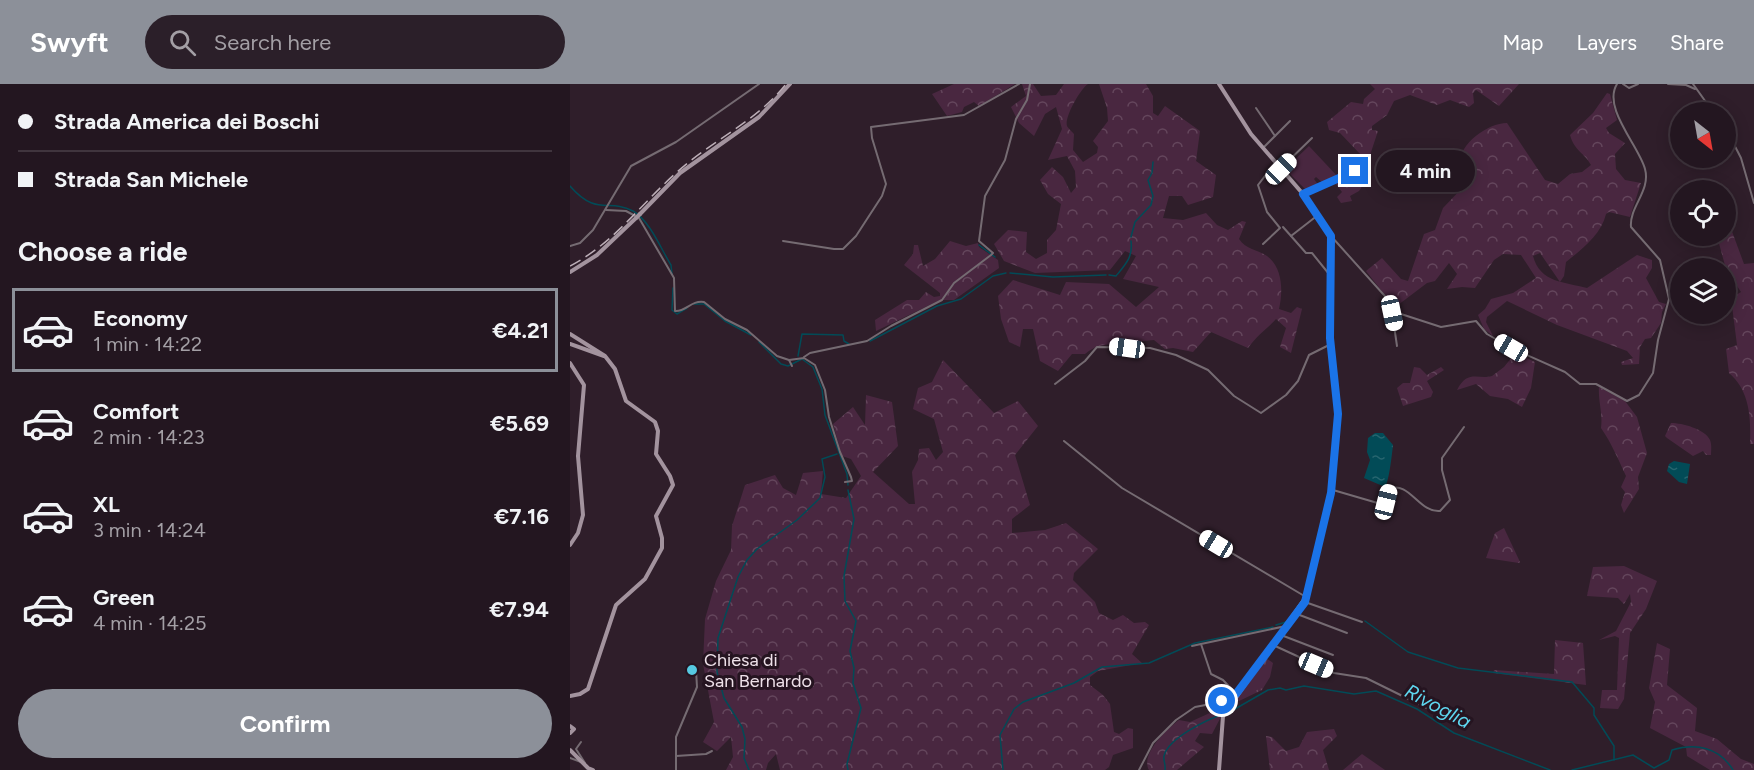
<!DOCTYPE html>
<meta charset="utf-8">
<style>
body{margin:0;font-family:Figtree,sans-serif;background:#2b1f29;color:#f1f3f6;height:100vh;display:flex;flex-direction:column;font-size:22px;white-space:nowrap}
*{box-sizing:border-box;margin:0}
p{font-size:20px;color:#a39fa5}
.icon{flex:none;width:33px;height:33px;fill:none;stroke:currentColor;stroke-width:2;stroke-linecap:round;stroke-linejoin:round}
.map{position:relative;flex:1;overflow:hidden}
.details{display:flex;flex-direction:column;background:#231620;width:570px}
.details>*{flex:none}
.top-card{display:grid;align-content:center;height:132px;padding:0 18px;background:#231620}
.needle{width:39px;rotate:149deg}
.fabs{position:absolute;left:1100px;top:18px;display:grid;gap:12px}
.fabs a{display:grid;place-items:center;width:66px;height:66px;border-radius:50%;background:#231620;box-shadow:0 3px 15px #0003,0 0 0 2px #40353e;font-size:30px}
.end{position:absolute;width:27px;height:27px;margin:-14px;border:8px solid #1a73e8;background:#fff;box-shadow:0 0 0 3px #fff}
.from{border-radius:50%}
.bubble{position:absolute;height:42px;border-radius:21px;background:#231620;box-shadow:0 3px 15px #0003,0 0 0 2px #40353e;font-size:20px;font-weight:700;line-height:42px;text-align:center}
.car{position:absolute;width:18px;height:36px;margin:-18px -9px;border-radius:8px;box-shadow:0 0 4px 2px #0007;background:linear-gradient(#fff 24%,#345 0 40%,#fff 0 76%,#345 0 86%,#fff 0)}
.top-card b{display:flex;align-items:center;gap:21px;height:57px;font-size:22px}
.top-card b+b{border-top:2px solid #40353e}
.top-card i{width:15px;height:15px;background:#f1f3f6}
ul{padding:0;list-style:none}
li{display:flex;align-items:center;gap:18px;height:84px;margin:0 12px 9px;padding:0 6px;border:3px solid transparent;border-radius:0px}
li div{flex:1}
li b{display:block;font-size:22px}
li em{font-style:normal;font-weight:700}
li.on{border-color:#8c9099}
li>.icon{width:54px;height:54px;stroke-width:1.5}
h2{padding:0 18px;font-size:27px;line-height:72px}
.cta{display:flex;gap:12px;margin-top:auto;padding:12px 18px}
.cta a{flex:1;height:69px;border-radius:36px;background:#8c9099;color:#fff;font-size:24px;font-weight:700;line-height:69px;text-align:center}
header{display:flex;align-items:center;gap:36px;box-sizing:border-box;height:84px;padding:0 30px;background:#8c9099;color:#fff}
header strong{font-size:28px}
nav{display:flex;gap:33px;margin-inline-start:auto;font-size:21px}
.search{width:420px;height:54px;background:#2b1f29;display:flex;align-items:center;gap:15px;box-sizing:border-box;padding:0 21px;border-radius:33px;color:#a39fa5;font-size:22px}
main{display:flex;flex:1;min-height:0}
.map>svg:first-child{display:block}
.grass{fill:#492740}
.forest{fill:url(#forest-crowns)}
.park{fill:url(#park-tufts)}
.water{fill:url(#water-ripples)}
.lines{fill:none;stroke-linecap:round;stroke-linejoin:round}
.stream{stroke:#024b57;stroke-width:1.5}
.street{stroke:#756b72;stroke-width:2}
.secondary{stroke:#a3939e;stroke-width:4}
.rail{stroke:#bcaeb7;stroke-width:1.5;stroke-dasharray:12 6;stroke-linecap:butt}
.secondary-bridge{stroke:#a3939e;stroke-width:4}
.route{stroke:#1a73e8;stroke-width:8}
.poi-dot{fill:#56c9e1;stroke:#251420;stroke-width:2}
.labels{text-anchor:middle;stroke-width:6;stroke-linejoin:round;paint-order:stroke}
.poi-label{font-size:18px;fill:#eee1e9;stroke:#251420;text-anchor:start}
.water-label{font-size:20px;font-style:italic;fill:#5fd7f0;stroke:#251420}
</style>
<header>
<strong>Swyft</strong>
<div class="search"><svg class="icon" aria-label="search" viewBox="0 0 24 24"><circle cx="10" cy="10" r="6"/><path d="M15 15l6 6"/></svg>Search here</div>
<nav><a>Map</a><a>Layers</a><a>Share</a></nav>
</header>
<main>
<section class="details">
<div class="top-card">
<b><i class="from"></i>Strada America dei Boschi</b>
<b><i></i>Strada San Michele</b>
</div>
<h2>Choose a ride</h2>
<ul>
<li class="on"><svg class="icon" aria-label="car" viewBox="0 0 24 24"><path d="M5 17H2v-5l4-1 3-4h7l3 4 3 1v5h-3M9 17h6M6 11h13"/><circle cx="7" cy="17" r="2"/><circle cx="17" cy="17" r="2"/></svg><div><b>Economy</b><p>1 min · 14:22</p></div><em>€4.21</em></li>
<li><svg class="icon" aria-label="car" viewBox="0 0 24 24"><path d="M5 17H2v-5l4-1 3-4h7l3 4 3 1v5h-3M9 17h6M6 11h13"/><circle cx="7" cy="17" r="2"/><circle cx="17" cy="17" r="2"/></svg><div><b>Comfort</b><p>2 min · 14:23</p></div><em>€5.69</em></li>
<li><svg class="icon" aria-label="car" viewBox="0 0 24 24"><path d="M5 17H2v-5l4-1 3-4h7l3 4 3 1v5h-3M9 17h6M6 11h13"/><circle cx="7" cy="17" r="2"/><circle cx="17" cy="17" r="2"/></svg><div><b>XL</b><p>3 min · 14:24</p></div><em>€7.16</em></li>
<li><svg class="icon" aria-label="car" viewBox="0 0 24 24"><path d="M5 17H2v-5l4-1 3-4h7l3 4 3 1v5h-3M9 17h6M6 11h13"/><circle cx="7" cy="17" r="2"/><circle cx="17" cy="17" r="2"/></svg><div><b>Green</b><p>4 min · 14:25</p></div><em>€7.94</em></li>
</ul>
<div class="cta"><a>Confirm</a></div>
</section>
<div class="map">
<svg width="1184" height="686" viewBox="0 0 1184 686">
<defs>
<pattern id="forest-crowns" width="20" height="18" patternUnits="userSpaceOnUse" patternTransform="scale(1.5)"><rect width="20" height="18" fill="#492740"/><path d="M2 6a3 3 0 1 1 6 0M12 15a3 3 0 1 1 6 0" fill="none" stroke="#64465c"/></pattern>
<pattern id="park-tufts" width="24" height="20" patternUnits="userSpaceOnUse" patternTransform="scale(1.5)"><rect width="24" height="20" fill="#492740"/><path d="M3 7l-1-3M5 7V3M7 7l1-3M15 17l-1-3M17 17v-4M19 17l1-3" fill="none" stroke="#64465c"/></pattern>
<pattern id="water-ripples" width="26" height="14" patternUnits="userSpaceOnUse" patternTransform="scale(1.5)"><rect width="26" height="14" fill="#024b57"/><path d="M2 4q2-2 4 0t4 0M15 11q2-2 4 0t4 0" fill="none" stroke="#27656f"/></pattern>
</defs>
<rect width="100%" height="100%" fill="#2f1e2a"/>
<path class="grass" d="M739 62 769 94 754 100 746 93 744 95 749 102 736 106 715 85Z"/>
<g class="forest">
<path d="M384 0H445L409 22 404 18 394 23 392 28 377 32 362 10Z"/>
<path d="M452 0H463L471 12 486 11 494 0H518C510 5 494 34 497 42 498 44 503 49 504 50L503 66 513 78 527 69 528 63 523 57 538 37 537 24 529 0H576L583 12V29L588 32 595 22 630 47 626 77 646 91 643 113 618 121 612 112H599L593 134 613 136 636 129 647 141 658 146 672 137 676 138 669 155C676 166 687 165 697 172 713 184 713 208 709 225L721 229 727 223 732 225 721 269 710 263 716 244 706 235C696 246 687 251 678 264L641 248 623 268 603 264 595 265 584 256 571 257 566 263C546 261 531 256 515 270H502L488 287 470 277 463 245H453L450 263 439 258 431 235 428 212 443 196 490 211 496 198 539 200 566 223 589 203 553 195 566 172 555 167 540 186 465 189 434 177 424 160 438 146 457 148 456 168 466 175 477 169V156L486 146 491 120 478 110 470 96 482 83 493 93 501 109 506 103 505 87 497 72 478 76 492 45 486 23 475 30 464 52 449 39 441 23 456 12Z"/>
<path d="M800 0H949L929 22 906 6 903 9 904 19 899 23 880 16 867 21 840 11 824 17 817 31 802 42V46L808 47 795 86V98L789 107 780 112 782 117 771 119 767 113 772 108 766 100 789 85 792 72 770 49 759 46 757 38 781 18 793 20 794 15 805 5Z"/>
<path d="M1037 9 1040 10 1047 36 1036 44 1039 49 1055 59 1045 70 1046 85 1055 96 1071 99 1060 133 1039 128 1036 130C1031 151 1011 166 996 178L994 192 990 198 970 169 963 172C970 199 995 198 1017 204L1067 171 1082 176V184L1076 194 1089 218 1096 220 1092 228 1091 239 1081 254 1075 255 1070 263 1069 280 1052 281 1051 278 1063 274 1057 267 987 241 937 217 917 233 916 238 923 252 914 245 908 231 915 225 921 215 943 209 966 194 951 171 933 170 924 176 905 204 892 203 877 205 887 190 879 179 865 197 857 199 828 221 822 220 796 187 812 174 831 195 838 197 854 150 865 146 873 124 897 99 899 92 890 88C883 64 916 39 937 39L975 96 988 100 1000 90 1012 88 1021 81C1014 68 1005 68 1000 51L1023 29Z"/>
<path d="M1155 142H1160L1174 180 1184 179V360H1180C1181 334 1180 307 1159 289L1156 265 1167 261 1161 214 1171 208 1156 185 1147 152H1155Z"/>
<path d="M380 157 396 162 408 159 409 163 428 176 429 184 384 216H370L306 247 305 236 337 216H349L356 208 364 213 370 212V209L334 181 343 170 344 161H348L353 182 365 175Z"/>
<path d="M942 273H954L965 278 961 304 952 323 938 315 920 312 906 300 887 306C898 285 908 296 922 292L934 283Z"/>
<path d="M373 276 424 329 448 317 468 342 445 371 460 421 442 435V449L475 446 496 439 528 465 504 489 503 496 525 518 529 529 543 536 553 531 564 539 575 538 579 541 562 570 572 579 528 587 520 593V601L533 611 540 620 544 648 549 650 558 644 563 645V664L543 671 539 683 535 686H210L206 670 198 679 196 686H156L163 673 161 653 147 667 133 658 144 638 133 580 135 535 146 497 161 466 162 442 175 401 205 391 213 404 226 411 233 389 253 387 251 410 276 414 291 392 281 375 272 372 263 340 283 323 295 341 296 311 322 318 328 362 303 388 339 420H345L342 388 348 376 349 365 359 364 366 376 373 368 364 335 343 325 348 304 362 298Z"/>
<path d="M844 283 850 284 857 291 871 283 874 286 857 297 863 308 861 313 833 322 827 304 833 299H840Z"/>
<path d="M1029 303 1055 317 1067 333 1077 369 1068 393 1069 405 1054 429 1051 421 1055 408 1051 403 1056 392C1048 375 1042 360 1031 344 1033 328 1028 318 1029 303Z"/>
<path d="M1101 339C1112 339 1135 345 1140 356 1142 361 1141 367 1141 371H1136L1133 367 1123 372 1097 354 1095 352Z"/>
<path d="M934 444 950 478 949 479 916 474 925 449Z"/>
<path d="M1054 482 1087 497 1076 525 1060 549 1054 615 1048 625 1030 624 1032 606H1047L1049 554 1045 552 1029 556 1046 547 1061 518 1060 510 1054 520 1048 514 1017 512 1023 483Z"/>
<path d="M985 556 1013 559 1016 601 923 589 924 586 984 590Z"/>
<path d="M1087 559 1100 565 1097 601 1127 624 1125 647 1147 655 1171 675 1184 680V686H1140L1117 672 1116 663 1080 644 1085 618 1079 604Z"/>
<path d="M653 623 655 625 642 650 630 649 625 657 634 663 607 686H579C570 670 597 645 609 636L620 638Z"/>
<path d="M764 645 767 652 753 666 759 686H700L696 652 702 653 716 667 729 663 737 648Z"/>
<path d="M792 670 815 686H773Z"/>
</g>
<path class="park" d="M696 574 703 579 700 593 692 606 669 617 666 614Z"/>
<g class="water">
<path d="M805 349H813L823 361C822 370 819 398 815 403L794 394 800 376 797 368 798 354Z"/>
<path d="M1104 377 1120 380 1117 400 1109 398 1097 387 1099 380Z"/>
</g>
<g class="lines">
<g class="stream">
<path d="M0 102C27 133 38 114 63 127 80 137 91 165 101 181L102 190"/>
<path d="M561 153 565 138 581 121 583 112 578 96 582 89 583 78"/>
<path d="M409 161 425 173"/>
<path d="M440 189 483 193 536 191"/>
<path d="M539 191 546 192C556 180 563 173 561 157"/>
<path d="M103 204 102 226 107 230 117 224"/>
<path d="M124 220H134L155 237 181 251"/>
<path d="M300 257 367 222 391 215 423 192 436 189"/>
<path d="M189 258 211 280 218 282 232 275 243 283 252 305 255 331 277 390 278 401"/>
<path d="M228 272 232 250 273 251 274 257 279 260"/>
<path d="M795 537 838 568 888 584 1002 598 1024 624V631L1044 662V676"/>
<path d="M706 541 716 538"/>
<path d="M658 629 698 606 710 604 716 606 734 602 784 610 806 607 847 625 884 649 980 686"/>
<path d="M179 686 174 674 175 655 172 643 154 614 147 588 148 554 168 493 177 476 187 465 227 436 250 414 255 393 252 375 267 370"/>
<path d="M278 686 277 680 291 624 283 599 284 584 280 567 286 537 275 517 274 492 284 435 278 406"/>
<path d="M433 686 430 651 444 625 453 618 504 599 532 583 579 579 625 559 703 543"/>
<path d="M595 686C596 681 593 676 594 672 598 654 638 635 654 630"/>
<path d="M1002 686 1063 671 1084 684 1099 676 1102 666C1126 659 1149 663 1163 686"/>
</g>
<g class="street">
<path d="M1053 0 1059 4 1068 0"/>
<path d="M1098 0 1116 1 1125 5"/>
<path d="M1123 0 1143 28"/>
<path d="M686 24 705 52"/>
<path d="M1155 43 1171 74 1184 119"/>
<path d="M694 63 720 37"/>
<path d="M710 85 742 54"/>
<path d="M733 110 783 89 789 83"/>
<path d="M36 126 56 127 69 134 104 194 105 227C116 228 121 216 134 218L155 235 177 246 207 272 219 276 234 274 245 281 255 306 259 333 270 368 281 393 282 397 275 398"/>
<path d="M748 131 721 152 736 169H742L759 190"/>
<path d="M713 143 721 152"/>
<path d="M761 152 831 230 871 243 906 237 917 250 941 264 995 288 1010 300H1026L1057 317 1069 311 1083 289 1088 256 1099 215 1090 176 1061 143C1059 123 1081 107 1075 85 1069 62 1032 24 1047 0"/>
<path d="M213 157 264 165H273L286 152 312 112 316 100 302 54 301 43 394 31 449 0"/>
<path d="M693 160 710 144 697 128 688 101 705 79"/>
<path d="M0 162 10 159 23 146 61 82 106 58 189 0"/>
<path d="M821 221 827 262"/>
<path d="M234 273 240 269 297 257 321 242 372 216 384 199 421 171 423 169 409 157 415 112 435 76 446 35 457 16 460 0"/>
<path d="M219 276 222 282"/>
<path d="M485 300 515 277 527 263 580 264 606 271 638 286 664 312 691 329 716 311 728 297 739 271 761 260"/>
<path d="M494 357 552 404 736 513"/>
<path d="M763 406 811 420 816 418 819 405C839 396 849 429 870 427L880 416 872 386V374L894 343"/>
<path d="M735 518 792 538"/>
<path d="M727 530 777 549"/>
<path d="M711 551 763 571"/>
<path d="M703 561 764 589 796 594 867 629"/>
<path d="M622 562 631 560"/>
<path d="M11 658 6 665 15 679"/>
<path d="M106 672 136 670 142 667"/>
<path d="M0 674 11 678"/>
<path d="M106 686V653L127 603 126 586"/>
<path d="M569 686 583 659 606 636 625 623 646 619 666 610 653 596 641 590 631 560 716 542"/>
</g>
<g class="secondary">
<path d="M649 0 681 50 733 110 761 152 760 254 768 330 761 409 736 513 653 632 649 686"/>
<path d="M70 130 110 89 189 33 220 0"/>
<path d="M0 188 27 171 66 134"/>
<path d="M0 250 35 272 45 285 56 317 85 338 88 347 86 370 100 392 103 401 86 432 92 454V464L75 495 46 521 18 605 10 610 0 612"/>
<path d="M0 260 34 272"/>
<path d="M0 279 14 301 8 372 13 431 8 449 0 461"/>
<path d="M0 642 4 645 0 649"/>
<path d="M0 666 18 684 23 686"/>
</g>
<path class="rail" d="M0 182C44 159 70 121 106 89 141 57 186 38 216 0"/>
<path class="secondary-bridge" d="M66 134 70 130"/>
</g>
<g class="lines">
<path class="route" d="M652 617 666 610 735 518 761 409 768 330 760 254 761 152 733 110 785 87"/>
</g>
<circle class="poi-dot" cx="122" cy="586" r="6"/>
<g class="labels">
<g class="poi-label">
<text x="134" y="582">Chiesa di<tspan x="134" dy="21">San Bernardo</tspan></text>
</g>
<g class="water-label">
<text transform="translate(868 622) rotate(28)" y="7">Rivoglia</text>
</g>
</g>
</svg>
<div class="fabs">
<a><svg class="needle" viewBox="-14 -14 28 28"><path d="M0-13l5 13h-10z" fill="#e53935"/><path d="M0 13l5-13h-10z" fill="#a39fa5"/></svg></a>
<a><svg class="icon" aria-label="locate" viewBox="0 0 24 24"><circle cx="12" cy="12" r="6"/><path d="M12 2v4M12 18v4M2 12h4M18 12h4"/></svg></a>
<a><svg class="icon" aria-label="layers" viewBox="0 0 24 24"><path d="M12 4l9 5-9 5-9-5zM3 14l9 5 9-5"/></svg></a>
</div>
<i class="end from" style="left:652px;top:617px"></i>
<i class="end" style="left:785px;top:87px"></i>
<div class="bubble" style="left:806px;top:66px;width:99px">4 min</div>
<i class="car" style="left:711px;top:85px;rotate:45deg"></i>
<i class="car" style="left:822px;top:229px;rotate:168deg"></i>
<i class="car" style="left:557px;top:264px;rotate:278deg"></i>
<i class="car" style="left:941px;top:264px;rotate:300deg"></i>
<i class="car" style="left:816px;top:418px;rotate:14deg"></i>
<i class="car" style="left:646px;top:460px;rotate:301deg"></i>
<i class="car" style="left:746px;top:581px;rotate:113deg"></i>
</div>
</main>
